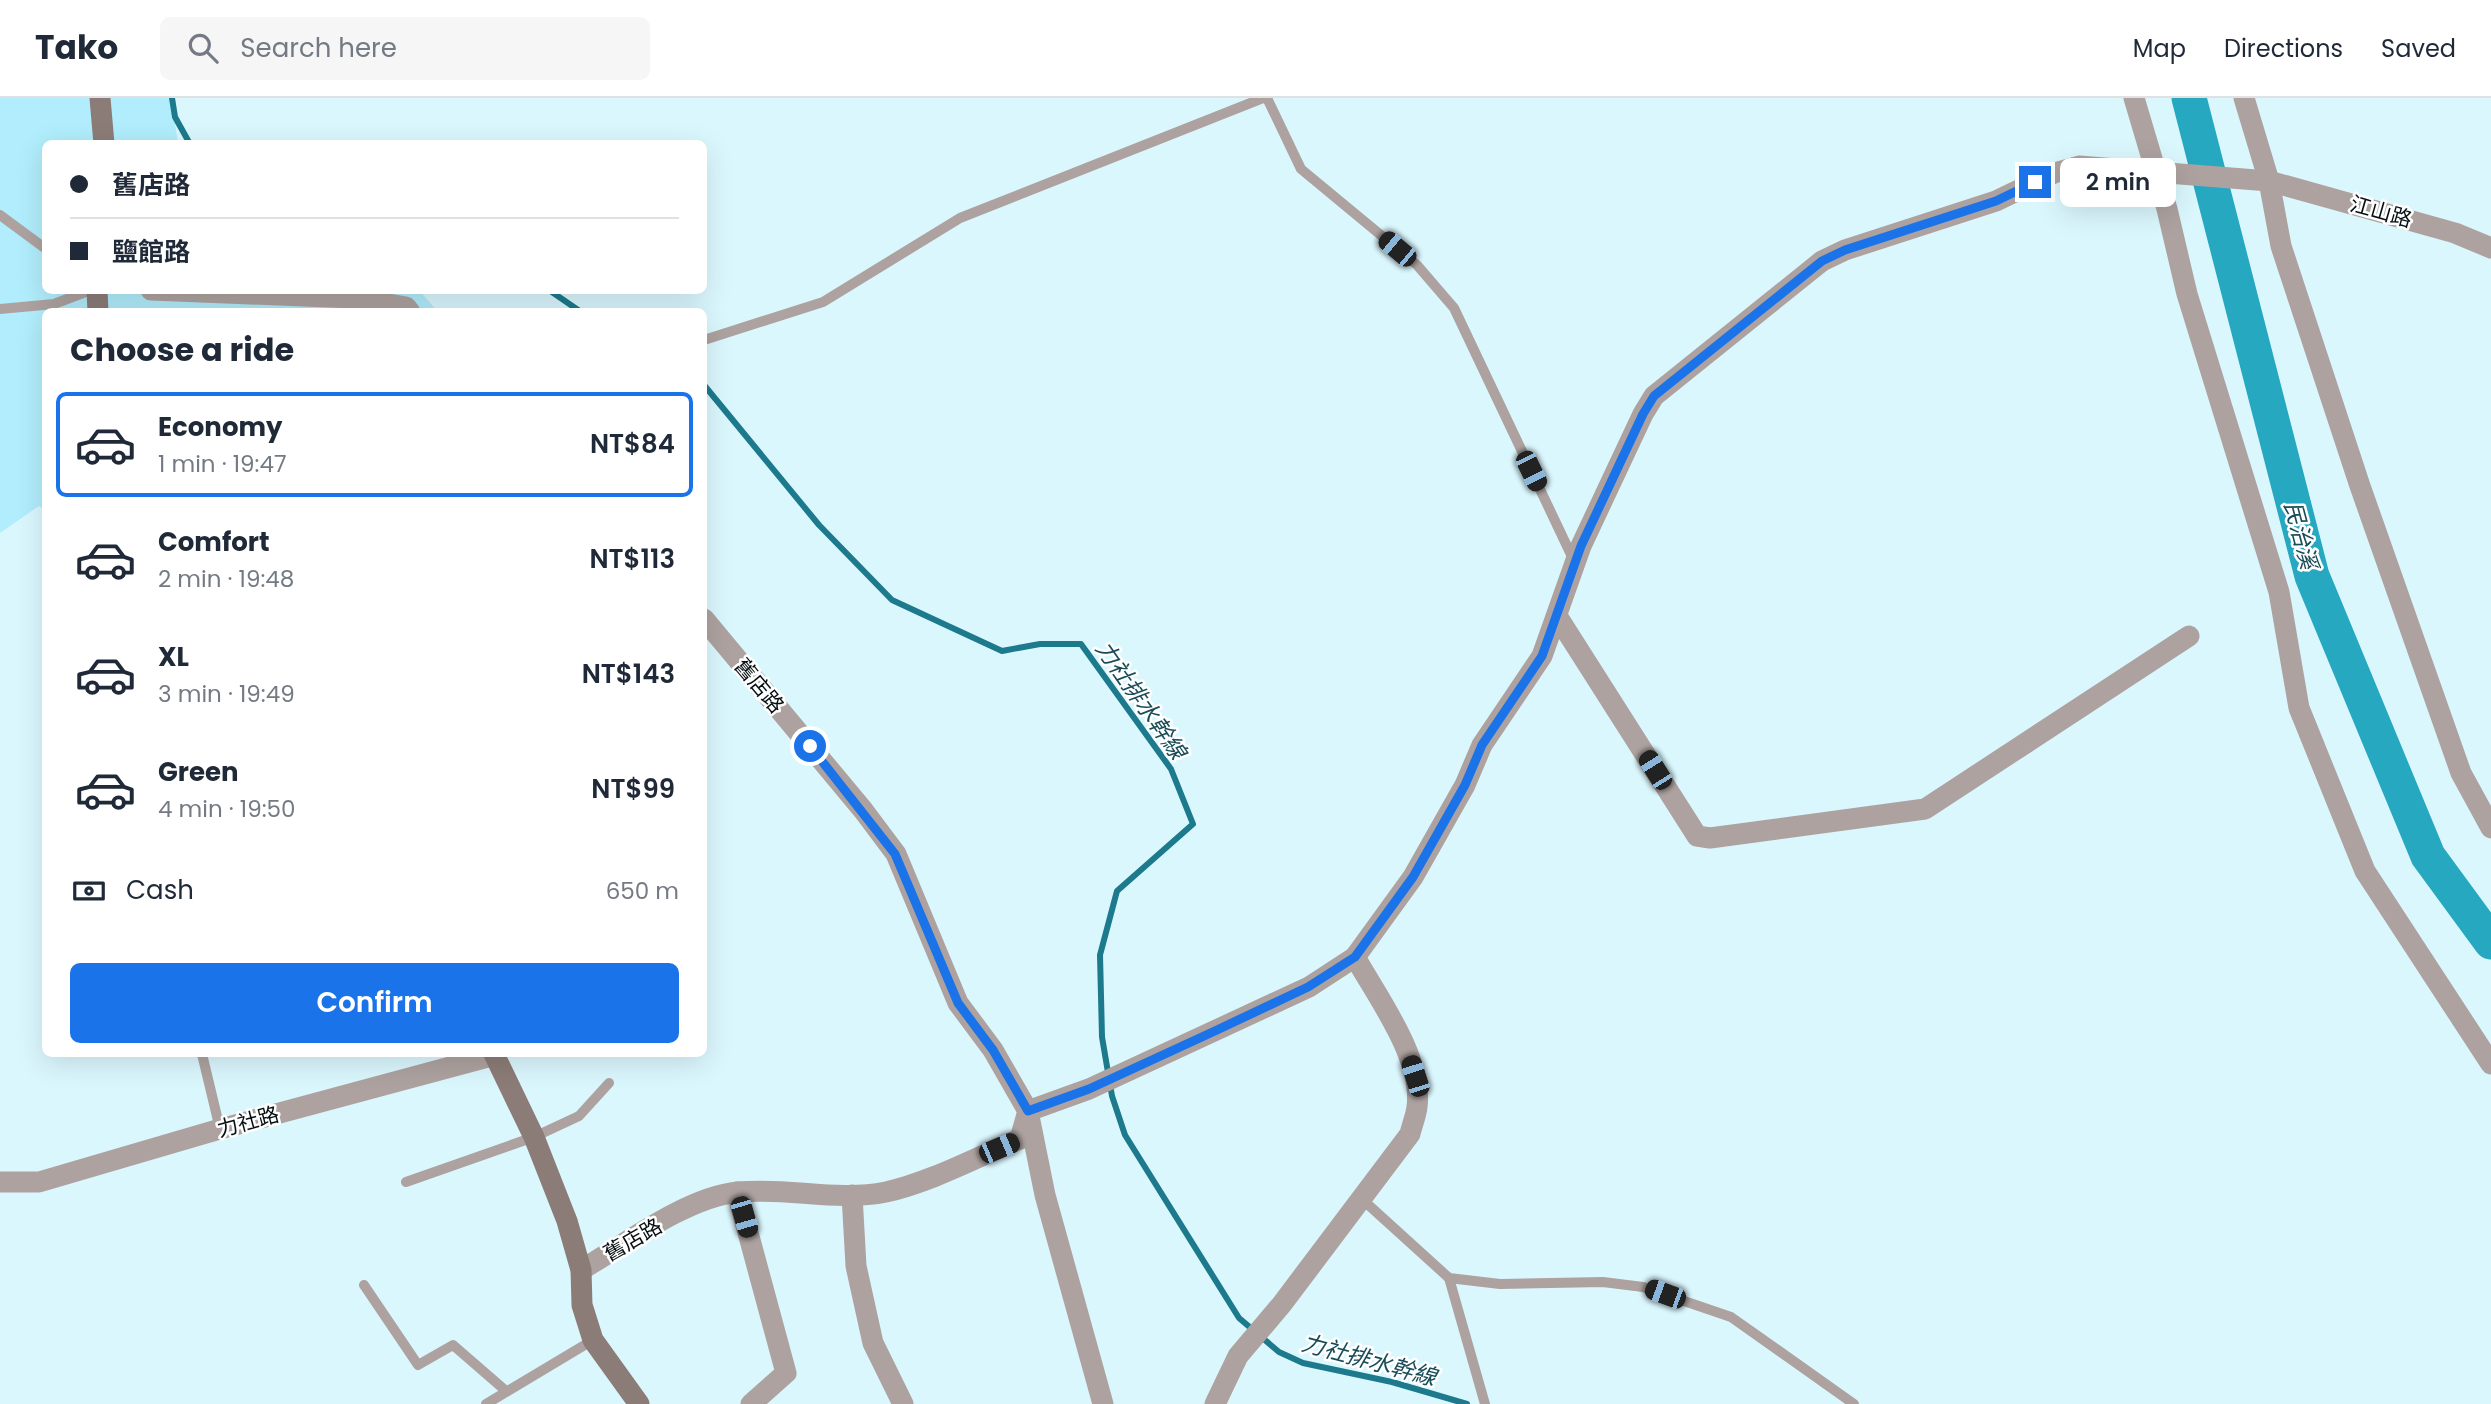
<!DOCTYPE html>
<meta charset="utf-8">
<style>
body{margin:0;font-family:Poppins,"Noto Sans TC",sans-serif;background:#f6f6f7;color:#1f2937;height:100vh;display:flex;flex-direction:column;font-size:26px;white-space:nowrap}
*{box-sizing:border-box;margin:0}
p{font-size:23px;color:#747a83}
.icon{flex:none;width:38px;height:38px;fill:none;stroke:currentColor;stroke-width:2;stroke-linecap:round;stroke-linejoin:round}
.map{position:relative;flex:1;overflow:hidden}
.panel{position:absolute;left:42px;top:210px;width:665px;height:749px;display:flex;flex-direction:column;background:#fff;border-radius:10px;box-shadow:0 7px 28px #0002}
.panel>*{flex:none}
.guide{position:absolute;left:42px;top:42px;width:665px;height:154px;border-radius:10px;box-shadow:0 7px 28px #0002;display:grid;align-content:center;height:154px;padding:0 28px;background:#fff}
.end{position:absolute;width:32px;height:32px;margin:-16px;border:9px solid #1a73e8;background:#fff;box-shadow:0 0 0 4px #fff}
.from{border-radius:50%}
.bubble{position:absolute;height:49px;border-radius:10px;background:#fff;box-shadow:0 7px 28px #0002;font-size:23px;font-weight:600;line-height:49px;text-align:center}
.car{position:absolute;width:21px;height:42px;margin:-21px -10px;border-radius:9px;box-shadow:0 0 5px 2px #0007;background:linear-gradient(#222 24%,#8ab4d8 0 40%,#222 0 76%,#8ab4d8 0 86%,#222 0)}
.guide b{display:flex;align-items:center;gap:24px;height:66px;font-size:26px}
.guide b+b{border-top:2px solid #e0e1e3}
.guide i{width:18px;height:18px;background:#1f2937}
ul{padding:0;list-style:none}
li{display:flex;align-items:center;gap:21px;height:105px;margin:0 14px 10px;padding:0 14px;border:4px solid transparent;border-radius:10px}
li div{flex:1}
li b{display:block;font-size:26px}
li em{font-style:normal;font-weight:600}
li.on{border-color:#1a73e8}
li>.icon{width:63px;height:63px;stroke-width:1.5}
h2{padding:0 28px;font-size:32px;line-height:84px}
.pay{display:flex;align-items:center;gap:18px;height:77px;padding:0 28px;font-size:26px}
.pay p{margin-inline-start:auto}
.action{display:flex;gap:14px;margin-top:auto;padding:14px 28px}
.action a{flex:1;height:80px;border-radius:10px;background:#1a73e8;color:#fff;font-size:28px;font-weight:600;line-height:80px;text-align:center}
header{display:flex;align-items:center;gap:42px;box-sizing:border-box;height:98px;padding:0 35px;background:#fff;border-bottom:2px solid #e0e1e3}
header strong{font-size:33px}
nav{display:flex;gap:38px;margin-inline-start:auto;font-size:24px}
.search{width:490px;height:63px;background:#f6f6f7;display:flex;align-items:center;gap:18px;box-sizing:border-box;padding:0 24px;border-radius:10px;color:#747a83;font-size:26px}
.map>svg:first-child{display:block}
.green{fill:#b1edfc}
.lines{fill:none;stroke-linecap:round;stroke-linejoin:round}
.stream{stroke:#1c7a8c;stroke-width:6}
.river{stroke:#26a8c1;stroke-width:35}
.service{stroke:#ada29f;stroke-width:10}
.minor{stroke:#ada29f;stroke-width:21}
.tertiary{stroke:#ada29f;stroke-width:21}
.secondary{stroke:#8c7c78;stroke-width:21}
.route{stroke:#1a73e8;stroke-width:9}
.labels{text-anchor:middle;stroke-width:5;stroke-linejoin:round;paint-order:stroke}
.street-label{font-size:21px;fill:#050e10;stroke:#fefefe}
.water-label{font-size:23px;font-style:italic;fill:#184c57;stroke:#fefefe}
</style>
<header>
<strong>Tako</strong>
<div class="search"><svg class="icon" aria-label="search" viewBox="0 0 24 24"><circle cx="10" cy="10" r="6"/><path d="M15 15l6 6"/></svg>Search here</div>
<nav><a>Map</a><a>Directions</a><a>Saved</a></nav>
</header>
<div class="map">
<svg width="2491" height="1306" viewBox="0 0 2491 1306">
<rect width="100%" height="100%" fill="#dbf7fe"/>
<path class="green" d="M0 0H171L178 45 46 46V192L420 193 437 213 46 214 45 412 39 408 0 435Z"/>
<g class="lines">
<g class="stream">
<path d="M172 0 175 19 190 46"/>
<path d="M549 192 581 214"/>
<path d="M704 287 819 427 892 502 1002 553 1040 546H1081L1171 671 1193 726 1117 793 1100 857 1102 939 1112 998 1125 1037 1239 1220 1279 1254 1303 1265 1392 1284 1467 1306"/>
</g>
<path class="river" d="M2189 0 2312 478 2428 758 2491 844"/>
<g class="service">
<path d="M1267 0 1301 71 1417 167 1454 210 1575 465"/>
<path d="M0 117 46 151"/>
<path d="M0 211 54 206 91 192"/>
<path d="M704 242 823 204 960 120 1263 0"/>
<path d="M202 956 220 1031"/>
<path d="M406 1084 534 1039 579 1018 609 985"/>
<path d="M1363 1102 1449 1180 1500 1186 1603 1184 1643 1189 1731 1219 1854 1306"/>
<path d="M1449 1180 1485 1306"/>
<path d="M364 1187 418 1267 453 1247 506 1293"/>
<path d="M486 1306 593 1242"/>
</g>
<g class="minor">
<path d="M2134 0 2167 111 2187 196 2279 494 2299 610 2365 773 2491 966"/>
<path d="M2244 0 2269 83 2281 148 2360 388 2461 675 2491 730"/>
<path d="M151 192 354 200 406 209 410 214"/>
<path d="M1557 518 1697 738 1710 740 1925 711 2189 538"/>
<path d="M704 521 863 712 896 756 958 905 993 952 1028 1013 1045 1097 1103 1306"/>
<path d="M737 1094 786 1275 751 1306"/>
<path d="M852 1097 856 1168 873 1245 903 1306"/>
<path d="M1215 1306 1238 1258 1282 1206 1410 1036C1412 1027 1416 1018 1417 1009 1423 960 1378 900 1355 859"/>
</g>
<g class="tertiary">
<path d="M0 1084H39L220 1031 495 957"/>
<path d="M581 1172C625 1146 687 1099 738 1094 787 1089 837 1104 886 1094 931 1084 977 1059 1020 1041L1028 1013 1089 991 1309 889 1355 859 1413 779 1465 687 1482 647 1542 558 1581 448 1643 316 1654 298 1822 163 1845 152 1996 103 2054 75 2079 68 2269 83 2455 135 2491 150"/>
</g>
<g class="secondary">
<path d="M100 0 104 46"/>
<path d="M97 192 98 214"/>
<path d="M494 956 534 1039 567 1123 581 1172 582 1207 593 1242 639 1306"/>
</g>
</g>
<g class="lines">
<path class="route" d="M810 648 895 756 958 905 993 952 1028 1013 1089 991 1217 932 1308 889 1355 859 1413 779 1465 687 1482 647 1542 558 1581 448 1643 316 1654 298 1822 163 1845 152 1996 103 2035 84"/>
</g>
<g class="labels">
<g class="street-label">
<text transform="translate(2381 114) rotate(16)" y="7">江山路</text>
<text transform="translate(759 588) rotate(50)" y="7">舊店路</text>
<text transform="translate(248 1024) rotate(-15)" y="7">力社路</text>
<text transform="translate(633 1142) rotate(-30)" y="7">舊店路</text>
</g>
<g class="water-label">
<text transform="translate(2301 437) rotate(75)" y="8">民治溪</text>
<text transform="translate(1141 602) rotate(55)" y="8">力社排水幹線</text>
<text transform="translate(1369 1262) rotate(15)" y="8">力社排水幹線</text>
</g>
</g>
</svg>
<i class="end from" style="left:810px;top:648px"></i>
<i class="end" style="left:2035px;top:84px"></i>
<div class="bubble" style="left:2060px;top:60px;width:116px">2 min</div>
<i class="car" style="left:1397px;top:151px;rotate:310deg"></i>
<i class="car" style="left:1531px;top:373px;rotate:154deg"></i>
<i class="car" style="left:1655px;top:672px;rotate:328deg"></i>
<i class="car" style="left:1415px;top:978px;rotate:342deg"></i>
<i class="car" style="left:999px;top:1050px;rotate:67deg"></i>
<i class="car" style="left:744px;top:1119px;rotate:164deg"></i>
<i class="car" style="left:1665px;top:1196px;rotate:290deg"></i>
<div class="guide">
<b><i class="from"></i>舊店路</b>
<b><i></i>鹽館路</b>
</div>
<section class="panel">
<h2>Choose a ride</h2>
<ul>
<li class="on"><svg class="icon" aria-label="car" viewBox="0 0 24 24"><path d="M5 17H2v-5l4-1 3-4h7l3 4 3 1v5h-3M9 17h6M6 11h13"/><circle cx="7" cy="17" r="2"/><circle cx="17" cy="17" r="2"/></svg><div><b>Economy</b><p>1 min · 19:47</p></div><em>NT$84</em></li>
<li><svg class="icon" aria-label="car" viewBox="0 0 24 24"><path d="M5 17H2v-5l4-1 3-4h7l3 4 3 1v5h-3M9 17h6M6 11h13"/><circle cx="7" cy="17" r="2"/><circle cx="17" cy="17" r="2"/></svg><div><b>Comfort</b><p>2 min · 19:48</p></div><em>NT$113</em></li>
<li><svg class="icon" aria-label="car" viewBox="0 0 24 24"><path d="M5 17H2v-5l4-1 3-4h7l3 4 3 1v5h-3M9 17h6M6 11h13"/><circle cx="7" cy="17" r="2"/><circle cx="17" cy="17" r="2"/></svg><div><b>XL</b><p>3 min · 19:49</p></div><em>NT$143</em></li>
<li><svg class="icon" aria-label="car" viewBox="0 0 24 24"><path d="M5 17H2v-5l4-1 3-4h7l3 4 3 1v5h-3M9 17h6M6 11h13"/><circle cx="7" cy="17" r="2"/><circle cx="17" cy="17" r="2"/></svg><div><b>Green</b><p>4 min · 19:50</p></div><em>NT$99</em></li>
</ul>
<div class="pay"><svg class="icon" aria-label="cash" viewBox="0 0 24 24"><path d="M3 7h18v10H3z"/><circle cx="12" cy="12" r="2"/></svg>Cash<p>650 m</p></div>
<div class="action"><a>Confirm</a></div>
</section>
</div>
